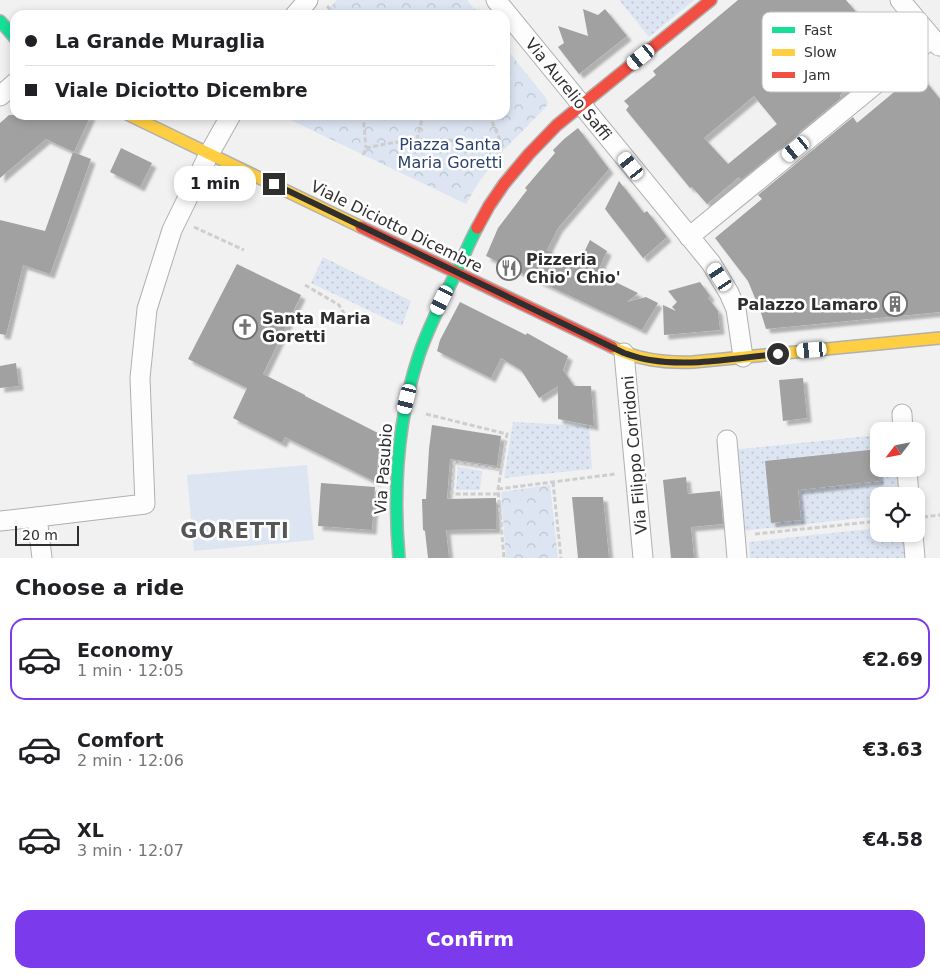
<!DOCTYPE html>
<meta charset="utf-8">
<style>
body{margin:0;font-family:"DejaVu Sans",sans-serif;background:#f2f2f2;color:#202124;height:100vh;display:flex;flex-direction:column;font-size:19px;white-space:nowrap}
*{box-sizing:border-box;margin:0}
p{font-size:16px;color:#757577}
.icon{flex:none;width:28px;height:28px;fill:none;stroke:currentColor;stroke-width:2;stroke-linecap:round;stroke-linejoin:round}
.map{position:relative;height:558px;overflow:hidden}
.drawer{display:flex;flex-direction:column;background:#fff;flex:1}
.drawer>*{flex:none}
.hud{position:absolute;left:10px;top:10px;width:500px;height:110px;border-radius:15px;box-shadow:0 2px 8px #0003;display:grid;align-content:center;height:110px;padding:0 15px;background:#fff}
.needle{width:32px;rotate:238deg}
.controls{position:absolute;left:870px;top:422px;display:grid;gap:10px}
.controls a{display:grid;place-items:center;width:55px;height:55px;border-radius:10px;background:#fff;box-shadow:0 2px 8px #0003;font-size:25px}
.scale{position:absolute;left:15px;bottom:12px;width:64px;box-sizing:border-box;padding-left:5px;border:2px solid #2f2f2f;border-top:0;font-size:14px;line-height:18px;white-space:nowrap;color:#2f2f2f;-webkit-text-stroke:4px #fff;paint-order:stroke}
.end{position:absolute;width:22px;height:22px;margin:-11px;border:6px solid #2f2f2f;background:#fff;box-shadow:0 0 0 2px #fff}
.from{border-radius:50%}
.bubble{position:absolute;height:35px;border-radius:15px;background:#fff;box-shadow:0 2px 8px #0003;font-size:16px;font-weight:700;line-height:35px;text-align:center}
.car{position:absolute;width:15px;height:30px;margin:-15px -8px;border-radius:6px;box-shadow:0 0 4px 1px #0007;background:linear-gradient(#fff 24%,#345 0 40%,#fff 0 76%,#345 0 86%,#fff 0)}
.hud b{display:flex;align-items:center;gap:18px;height:48px;font-size:19px}
.hud b+b{border-top:1px solid #e0e0e0}
.hud i{width:12px;height:12px;background:#202124}
ul{padding:0;list-style:none}
li{display:flex;align-items:center;gap:15px;height:82px;margin:0 10px 8px;padding:0 5px;border:2px solid transparent;border-radius:15px}
li div{flex:1}
li b{display:block;font-size:19px}
li em{font-style:normal;font-weight:700}
li.active{border-color:#7c3aed}
li>.icon{width:45px;height:45px;stroke-width:1.5}
h2{padding:0 15px;font-size:22px;line-height:60px}
.button{display:flex;gap:10px;margin-top:auto;padding:10px 15px}
.button a{flex:1;height:58px;border-radius:15px;background:#7c3aed;color:#fff;font-size:20px;font-weight:700;line-height:58px;text-align:center}
.map>svg:first-child{display:block}
.grass{fill:url(#grass-dots)}
.park{fill:url(#park-crowns)}
.garden{fill:#dde5f3}
.building{fill:#a1a1a1;fill-rule:evenodd;filter:url(#shadow)}
.lines{fill:none;stroke-linecap:round;stroke-linejoin:round}
.street-casing{stroke:#b0b0b0;stroke-width:21}
.fast-casing{stroke:#b0b0b0;stroke-width:14}
.slow-casing{stroke:#b0b0b0;stroke-width:14}
.jam-casing{stroke:#b0b0b0;stroke-width:14}
.path{stroke:#cececf;stroke-width:3;stroke-dasharray:5 2.5;stroke-linecap:butt}
.street{stroke:#fdfdfd;stroke-width:19}
.fast{stroke:#16e098;stroke-width:11}
.slow{stroke:#ffcf43;stroke-width:11}
.jam{stroke:#f24e42;stroke-width:11}
.route{stroke:#2f2f2f;stroke-width:6}
.labels{text-anchor:middle;stroke-width:5;stroke-linejoin:round;paint-order:stroke}
.street-label{font-size:16px;fill:#2f2f2f;stroke:#fff}
.park-label{font-size:16px;fill:#2b436d;stroke:#fff}
.poi-label{font-size:16px;font-weight:bold;fill:#2f2f2f;stroke:#fff;text-anchor:start}
.district-label{font-size:21px;font-weight:bold;letter-spacing:1px;fill:#565657;stroke:#fff}
.key{fill:#fff;stroke:#c1c1c1;stroke-width:1}
.key-label{font-size:14px;fill:#2f2f2f}
</style>
<div class="map">
<svg width="940" height="558" viewBox="0 0 940 558">
<defs>
<pattern id="grass-dots" width="8" height="8" patternUnits="userSpaceOnUse" patternTransform="scale(1.25)"><rect width="8" height="8" fill="#dde5f3"/><path d="M2 2h.1M6 6h.1" fill="none" stroke="#bec5d1" stroke-width="1.8" stroke-linecap="round"/></pattern>
<pattern id="park-crowns" width="20" height="18" patternUnits="userSpaceOnUse" patternTransform="scale(1.25)"><rect width="20" height="18" fill="#dde5f3"/><path d="M2 6a3 3 0 1 1 6 0M12 15a3 3 0 1 1 6 0" fill="none" stroke="#bec5d1"/></pattern>
<filter id="shadow"><feDropShadow dx="4.5" dy="4.5" stdDeviation="1" flood-color="#0004"/></filter>
</defs>
<rect width="100%" height="100%" fill="#f1f1f1"/>
<g class="grass">
<path d="M619 0H694L649 37Z"/>
<path d="M323 257 411 301 402 326 311 283Z"/>
<path d="M513 422 589 426 592 469 504 478Z"/>
<path d="M879 435V469H902L905 496H879V516L741 531 731 450Z"/>
<path d="M458 467 482 471 480 490H456Z"/>
<path d="M879 528V534H908L911 558H750L749 542Z"/>
</g>
<g class="park">
<path d="M337 0H467L479 15H323Z"/>
<path d="M505 47 546 98 548 103 545 108 501 153 479 182 466 204 280 115H505Z"/>
<path d="M550 485 558 558H506L501 492Z"/>
</g>
<path class="garden" d="M307 465 314 540 194 551 187 475Z"/>
<g class="building">
<path d="M738 0H846L890 53 840 95 841 98 741 180 739 177 707 204 692 187 690 188 626 110 629 106 624 101 656 75 653 71ZM754 96 777 124 728 164 704 138Z"/>
<path d="M583 9 598 15 605 9 627 36 579 74 558 47 564 43 558 26 588 36Z"/>
<path d="M918 72 940 99V312L766 329 761 313 748 281 715 238 762 199 758 195 853 117 857 123Z"/>
<path d="M9 115H91L74 152 46 139 0 178V123Z"/>
<path d="M578 128 609 169 558 228 547 250 578 265 590 240 607 251 597 273 638 293 627 302 646 297 658 303 642 330 486 256 498 228 527 190 525 188 555 153 553 150 564 139Z"/>
<path d="M121 148 152 163 140 187 110 172Z"/>
<path d="M73 152 91 159 50 274 23 265 6 335 0 334V220L45 231Z"/>
<path d="M619 181 644 213 647 211 667 237 643 258 605 209Z"/>
<path d="M237 264 301 295 263 374 305 395V396L380 434 376 482 285 437 282 443 233 418 247 388 188 359Z"/>
<path d="M700 282 710 296 708 298 718 311 720 330 664 335 663 305 676 311 672 307 677 302 668 291Z"/>
<path d="M460 302 526 335 527 333 568 356 563 370 574 386H591L594 426 558 419V386L539 398 521 370 501 358 491 378 437 351 440 340Z"/>
<path d="M16 363 19 386 0 388V366Z"/>
<path d="M803 378 807 418 783 421 779 380Z"/>
<path d="M432 425 501 436 497 466 450 459 447 499 496 498V529L446 530 449 558H428L425 531 423 530 422 499H426L429 449Z"/>
<path d="M879 449V481L798 490 801 520 771 523 765 461Z"/>
<path d="M686 477 688 494 720 491 723 524 691 527 694 558H671L663 480Z"/>
<path d="M321 483 375 487 372 530 318 526Z"/>
<path d="M572 497H603L609 558H578Z"/>
</g>
<g class="lines">
<defs>
<g id="street">
<path d="M496 0 711 263 729 293 736 309 743 357"/>
<path d="M900 0 939 46"/>
<path d="M295 15 308 0"/>
<path d="M0 96 15 83"/>
<path d="M689 237 932 38"/>
<path d="M624 353 643 558"/>
<path d="M902 414 903 431"/>
<path d="M727 440 737 558"/>
<path d="M907 469 909 496"/>
<path d="M0 521 37 517"/>
<path d="M913 534 915 558"/>
<path d="M42 558 37 517 145 504 140 378 147 309 172 230 209 154 231 115"/>
</g>
<g id="fast">
<path d="M0 21 15 38"/>
<path d="M399 558C393 489 397 421 419 355 429 325 444 297 458 269 464 255 470 241 477 228"/>
</g>
<g id="slow">
<path d="M129 115 361 227"/>
<path d="M612 347C638 360 664 363 693 362L940 338"/>
</g>
<g id="jam">
<path d="M361 227 612 347"/>
<path d="M477 228 489 206 504 184 529 154 557 125 711 0"/>
</g>
</defs>
<use href="#street" class="street-casing"/>
<use href="#fast" class="fast-casing"/>
<use href="#slow" class="slow-casing"/>
<use href="#jam" class="jam-casing"/>
<g class="path">
<path d="M327 6 335 15"/>
<path d="M465 15 479 9"/>
<path d="M363 115 366 148"/>
<path d="M489 115 504 149"/>
<path d="M417 140 423 115"/>
<path d="M363 155 366 148C410 138 458 134 501 152"/>
<path d="M194 227 244 250"/>
<path d="M305 285 339 305 349 322"/>
<path d="M426 414 507 434 498 489 504 558"/>
<path d="M553 482 561 558"/>
<path d="M498 489 615 474"/>
<path d="M498 494H452L454 462 501 470"/>
<path d="M923 517 940 515"/>
<path d="M755 534 879 521"/>
</g>
<use href="#street" class="street"/>
<use href="#fast" class="fast"/>
<use href="#slow" class="slow"/>
<use href="#jam" class="jam"/>
</g>
<g class="lines">
<path class="route" d="M274 184 624 353C633 356 641 359 650 360 692 367 736 358 778 354"/>
</g>
<defs>
<symbol id="restaurant-ring" viewBox="-11 -11 22 22"><circle r="9.5" fill="#fff" stroke="#737373" stroke-width="1.5"/><path d="M-5-6h1v4h1v-4h1v4h1v-4h1v5L-1.5 .5V6h-2V.5L-5-1ZM5-6V6H3V1.5H1.5Q1.5-4 5-6Z" fill="#737373"/></symbol>
<symbol id="building-ring" viewBox="-11 -11 22 22"><circle r="9.5" fill="#fff" stroke="#737373" stroke-width="1.5"/><path d="M-4-6H4V6H1V3H-1V6H-4ZM-2.5-4.3h1.7v1.8h-1.7ZM.8-4.3h1.7v1.8H.8ZM-2.5-1h1.7V.8h-1.7ZM.8-1h1.7V.8H.8Z" fill="#737373"/></symbol>
<symbol id="church-ring" viewBox="-11 -11 22 22"><circle r="9.5" fill="#fff" stroke="#737373" stroke-width="1.5"/><path d="M-1.2-6h2.4v3.5h3.3v2.4h-3.3V6h-2.4V-.1h-3.3v-2.4h3.3Z" fill="#737373"/></symbol>
</defs>
<g fill-rule="evenodd">
<use href="#restaurant-ring" x="495" y="254" width="28" height="28"/>
<use href="#building-ring" x="881" y="290" width="28" height="28"/>
<use href="#church-ring" x="231" y="313" width="28" height="28"/>
</g>
<g class="labels">
<g class="street-label">
<text transform="translate(569 89) rotate(51)" y="6">Via Aurelio Saffi</text>
<text transform="translate(397 226) rotate(26)" y="6">Viale Diciotto Dicembre</text>
<text transform="translate(634 455) rotate(-95)" y="6">Via Filippo Corridoni</text>
<text transform="translate(383 469) rotate(-86)" y="6">Via Pasubio</text>
</g>
<g class="park-label">
<text x="450" y="150">Piazza Santa<tspan x="450" dy="18">Maria Goretti</tspan></text>
</g>
<g class="poi-label">
<text x="526" y="265">Pizzeria<tspan x="526" dy="18">Chio' Chio'</tspan></text>
<text x="878" y="310" text-anchor="end">Palazzo Lamaro</text>
<text x="262" y="324">Santa Maria<tspan x="262" dy="18">Goretti</tspan></text>
</g>
<g class="district-label">
<text x="235" y="538">GORETTI</text>
</g>
</g>
<rect x="762" y="12" width="166" height="80" rx="8" class="key"/>
<rect x="772" y="27" width="23" height="6" fill="#16e098"/>
<rect x="772" y="49" width="23" height="7" fill="#ffcf43"/>
<rect x="772" y="72" width="23" height="6" fill="#f24e42"/>
<g class="key-label">
<text x="804" y="35">Fast</text>
<text x="804" y="57">Slow</text>
<text x="804" y="80">Jam</text>
</g>
</svg>
<div class="controls">
<a><svg class="needle" viewBox="-14 -14 28 28"><path d="M0-13l5 13h-10z" fill="#e53935"/><path d="M0 13l5-13h-10z" fill="#757577"/></svg></a>
<a><svg class="icon" aria-label="locate" viewBox="0 0 24 24"><circle cx="12" cy="12" r="6"/><path d="M12 2v4M12 18v4M2 12h4M18 12h4"/></svg></a>
</div>
<div class="scale">20 m</div>
<i class="end from" style="left:778px;top:354px"></i>
<i class="end" style="left:274px;top:184px"></i>
<div class="bubble" style="left:174px;top:166px;width:82px">1 min</div>
<i class="car" style="left:641px;top:57px;rotate:231deg"></i>
<i class="car" style="left:796px;top:149px;rotate:231deg"></i>
<i class="car" style="left:631px;top:166px;rotate:321deg"></i>
<i class="car" style="left:720px;top:277px;rotate:326deg"></i>
<i class="car" style="left:442px;top:300px;rotate:206deg"></i>
<i class="car" style="left:812px;top:350px;rotate:265deg"></i>
<i class="car" style="left:407px;top:399px;rotate:194deg"></i>
<div class="hud">
<b><i class="from"></i>La Grande Muraglia</b>
<b><i></i>Viale Diciotto Dicembre</b>
</div>
</div>
<section class="drawer">
<h2>Choose a ride</h2>
<ul>
<li class="active"><svg class="icon" aria-label="car" viewBox="0 0 24 24"><path d="M5 17H2v-5l4-1 3-4h7l3 4 3 1v5h-3M9 17h6M6 11h13"/><circle cx="7" cy="17" r="2"/><circle cx="17" cy="17" r="2"/></svg><div><b>Economy</b><p>1 min · 12:05</p></div><em>€2.69</em></li>
<li><svg class="icon" aria-label="car" viewBox="0 0 24 24"><path d="M5 17H2v-5l4-1 3-4h7l3 4 3 1v5h-3M9 17h6M6 11h13"/><circle cx="7" cy="17" r="2"/><circle cx="17" cy="17" r="2"/></svg><div><b>Comfort</b><p>2 min · 12:06</p></div><em>€3.63</em></li>
<li><svg class="icon" aria-label="car" viewBox="0 0 24 24"><path d="M5 17H2v-5l4-1 3-4h7l3 4 3 1v5h-3M9 17h6M6 11h13"/><circle cx="7" cy="17" r="2"/><circle cx="17" cy="17" r="2"/></svg><div><b>XL</b><p>3 min · 12:07</p></div><em>€4.58</em></li>
</ul>
<div class="button"><a>Confirm</a></div>
</section>
